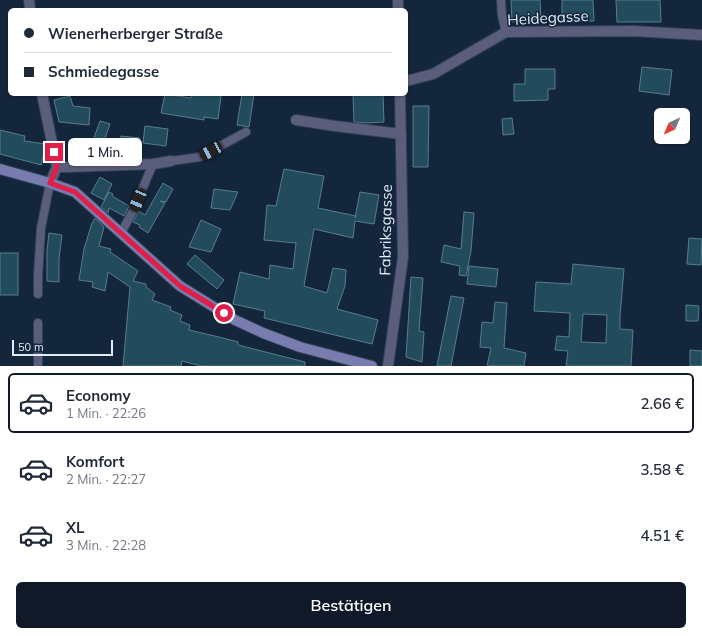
<!DOCTYPE html>
<html lang="de">
<meta charset="utf-8">
<style>
body{margin:0;font-family:Mulish,sans-serif;background:#f2f2f3;color:#1f2937;height:100vh;display:flex;flex-direction:column;font-size:15px;white-space:nowrap}
*{box-sizing:border-box;margin:0}
p{font-size:13px;color:#747a83}
.icon{flex:none;width:22px;height:22px;fill:none;stroke:currentColor;stroke-width:2;stroke-linecap:round;stroke-linejoin:round}
.map{position:relative;height:366px;overflow:hidden}
.sheet{display:flex;flex-direction:column;background:#fff;flex:1}
.sheet>*{flex:none}
.guide{position:absolute;left:8px;top:8px;width:400px;height:88px;border-radius:6px;box-shadow:0 1px 3px #0004;display:grid;align-content:center;height:88px;padding:0 16px;background:#fff}
.needle{width:26px;rotate:224deg}
.tools{position:absolute;left:654px;top:108px;display:grid;gap:8px}
.tools a{display:grid;place-items:center;width:36px;height:36px;border-radius:6px;background:#fff;box-shadow:0 1px 3px #0004;font-size:20px}
.scale{position:absolute;left:12px;bottom:10px;width:101px;box-sizing:border-box;padding-left:4px;border:2px solid #e1edfb;border-top:0;font-size:11px;line-height:14px;white-space:nowrap;color:#e1edfb;-webkit-text-stroke:3px #14263b;paint-order:stroke}
.end{position:absolute;width:18px;height:18px;margin:-9px;border:5px solid #e11d48;background:#fff;box-shadow:0 0 0 2px #fff}
.from{border-radius:50%}
.bubble{position:absolute;height:28px;border-radius:6px;background:#fff;box-shadow:0 1px 3px #0004;font-size:13px;font-weight:600;line-height:28px;text-align:center}
.car{position:absolute;width:12px;height:24px;margin:-12px -6px;border-radius:5px;box-shadow:0 0 3px 1px #0007;background:linear-gradient(#222 24%,#8ab4d8 0 40%,#222 0 76%,#8ab4d8 0 86%,#222 0)}
.guide b{display:flex;align-items:center;gap:14px;height:38px;font-size:15px}
.guide b+b{border-top:1px solid #e0e1e3}
.guide i{width:10px;height:10px;background:#1f2937}
ul{padding:7px 0 0;list-style:none}
li{display:flex;align-items:center;gap:12px;height:60px;margin:0 8px 6px;padding:0 8px;border:2px solid transparent;border-radius:6px}
li div{flex:1}
li b{display:block;font-size:15px}
li em{font-style:normal;font-weight:600}
li.current{border-color:#111827}
li>.icon{width:36px;height:36px;stroke-width:1.5}
.cta{display:flex;gap:8px;margin-top:auto;padding:8px 16px}
.cta a{flex:1;height:46px;border-radius:6px;background:#111827;color:#fff;font-size:16px;font-weight:600;line-height:46px;text-align:center}
.map>svg:first-child{display:block}
.building{fill:#224c5d;stroke:#597d8d;fill-rule:evenodd}
.lines{fill:none;stroke-linecap:round;stroke-linejoin:round}
.lane-casing{stroke:#314256;stroke-width:10}
.street-casing{stroke:#314256;stroke-width:12}
.secondary-casing{stroke:#314256;stroke-width:12}
.lane{stroke:#5b5d7d;stroke-width:8}
.street{stroke:#5b5d7d;stroke-width:10}
.secondary{stroke:#797caf;stroke-width:10}
.route{stroke:#e11d48;stroke-width:5}
.labels{text-anchor:middle;stroke-width:3;stroke-linejoin:round;paint-order:stroke}
.street-label{font-size:15px;fill:#e1edfb;stroke:#14263b}
</style>
<div class="map">
<svg width="702" height="366" viewBox="0 0 702 366">
<rect width="100%" height="100%" fill="#14263b"/>
<g class="building">
<path d="M511 0H540L541 19 512 22Z"/>
<path d="M562 0H593L594 21 562 22Z"/>
<path d="M616 0H660L661 22H617Z"/>
<path d="M642 67 672 70 669 95 639 91Z"/>
<path d="M525 69H555V89H548V100L514 101V84H525Z"/>
<path d="M165 94 191 98 192 94H208L221 96 218 119 204 117V120L161 113Z"/>
<path d="M242 94H254L249 127 237 125Z"/>
<path d="M353 94H383L384 122 365 123 354 122Z"/>
<path d="M70 96 73 106 90 108 89 125 59 122 54 100Z"/>
<path d="M413 106H429L428 167H413Z"/>
<path d="M512 118 514 134 503 135 502 119Z"/>
<path d="M100 121 110 124 98 159 86 160Z"/>
<path d="M145 126 168 129 166 146 143 143Z"/>
<path d="M0 130 25 136 24 141 46 144V146L41 165 0 154Z"/>
<path d="M121 136 140 138 137 157 119 155Z"/>
<path d="M284 169 324 176 318 208 356 216 355 218 360 192 379 195 374 224 355 221 353 238 314 229 304 286 327 293 333 268 346 270 345 286 337 309 378 320 372 344 264 318 265 311 233 304 240 272 269 279 270 265 293 269 296 243 264 240 267 205 276 206Z"/>
<path d="M100 177 112 184 104 200 91 193Z"/>
<path d="M163 183 173 189 166 202 160 201 165 203 148 233 139 227 140 225 133 222 139 211 145 215Z"/>
<path d="M214 189 238 192 230 210 211 208Z"/>
<path d="M109 192 113 194 112 196 129 206 124 216 109 208 108 213 101 207Z"/>
<path d="M464 212 474 213 471 251 466 276 459 275 460 266 441 262 444 245 461 249Z"/>
<path d="M95 218 104 227 99 246 111 249 110 252 138 271 133 281 146 284V287L155 294 152 300 171 307 170 310 182 315 180 321 190 325 189 330 219 337 238 342V345L305 362V366H201L182 361 181 366H123L130 287 108 272 105 291 92 287 93 282 79 280 84 249 91 226V225Z"/>
<path d="M201 220 221 229 211 252 189 247Z"/>
<path d="M49 233 62 235 59 259V282L47 281V251Z"/>
<path d="M689 238 702 239 701 265 687 264Z"/>
<rect x="0" y="253" width="18" height="42"/>
<path d="M195 255 224 280 217 289 187 264Z"/>
<path d="M573 264 624 269 620 316V329L633 330 631 366H566L568 351 555 350 557 336 569 337 570 313 534 311 536 282 571 284ZM583 314 607 315 606 343 581 342Z"/>
<path d="M469 266 498 269 496 287 467 284Z"/>
<path d="M411 277 423 278 419 331 424 332 422 362 406 357Z"/>
<path d="M451 296 464 298 451 366H437Z"/>
<path d="M495 302 507 303 504 348 526 353 524 366H487L491 348 480 347 482 322 493 323Z"/>
<path d="M686 305 699 306 698 321H686Z"/>
<path d="M690 350 702 351V366H690Z"/>
</g>
<g class="lines">
<defs>
<g id="lane">
<path d="M501 0 502 16 506 32"/>
<path d="M171 161 200 157 246 132"/>
<path d="M121 233 133 211 153 164"/>
<path d="M38 294V276L41 228 50 183"/>
<path d="M38 366V323"/>
</g>
<g id="street">
<path d="M29 0 30 10"/>
<path d="M398 0V10"/>
<path d="M406 81 433 74 506 32 633 31 702 35"/>
<path d="M42 94 57 167"/>
<path d="M296 120 335 126 401 134"/>
<path d="M50 183 57 167H67L153 164 171 161"/>
<path d="M388 366 403 257 400 94"/>
</g>
<path id="secondary" d="M0 169 50 183 75 192 180 286 235 320 263 333 300 347 372 366"/>
</defs>
<use href="#lane" class="lane-casing"/>
<use href="#street" class="street-casing"/>
<use href="#secondary" class="secondary-casing"/>
<use href="#lane" class="lane"/>
<use href="#street" class="street"/>
<use href="#secondary" class="secondary"/>
</g>
<g class="lines">
<path class="route" d="M54 152 57 167 50 183 75 192 180 286 224 313"/>
</g>
<g class="labels">
<g class="street-label">
<text transform="translate(548 18) rotate(-3)" y="5">Heidegasse</text>
<text transform="translate(386 230) rotate(-89)" y="5">Fabriksgasse</text>
</g>
</g>
</svg>
<div class="tools">
<a><svg class="needle" viewBox="-14 -14 28 28"><path d="M0-13l5 13h-10z" fill="#e53935"/><path d="M0 13l5-13h-10z" fill="#747a83"/></svg></a>
</div>
<div class="scale">50 m</div>
<i class="end from" style="left:224px;top:313px"></i>
<i class="end" style="left:54px;top:152px"></i>
<div class="bubble" style="left:68px;top:138px;width:74px">1 Min.</div>
<i class="car" style="left:211px;top:151px;rotate:242deg"></i>
<i class="car" style="left:138px;top:200px;rotate:203deg"></i>
<div class="guide">
<b><i class="from"></i>Wienerherberger Straße</b>
<b><i></i>Schmiedegasse</b>
</div>
</div>
<section class="sheet">
<ul>
<li class="current"><svg class="icon" aria-label="car" viewBox="0 0 24 24"><path d="M5 17H2v-5l4-1 3-4h7l3 4 3 1v5h-3M9 17h6M6 11h13"/><circle cx="7" cy="17" r="2"/><circle cx="17" cy="17" r="2"/></svg><div><b>Economy</b><p>1 Min. · 22:26</p></div><em>2.66 €</em></li>
<li><svg class="icon" aria-label="car" viewBox="0 0 24 24"><path d="M5 17H2v-5l4-1 3-4h7l3 4 3 1v5h-3M9 17h6M6 11h13"/><circle cx="7" cy="17" r="2"/><circle cx="17" cy="17" r="2"/></svg><div><b>Komfort</b><p>2 Min. · 22:27</p></div><em>3.58 €</em></li>
<li><svg class="icon" aria-label="car" viewBox="0 0 24 24"><path d="M5 17H2v-5l4-1 3-4h7l3 4 3 1v5h-3M9 17h6M6 11h13"/><circle cx="7" cy="17" r="2"/><circle cx="17" cy="17" r="2"/></svg><div><b>XL</b><p>3 Min. · 22:28</p></div><em>4.51 €</em></li>
</ul>
<div class="cta"><a>Bestätigen</a></div>
</section>
